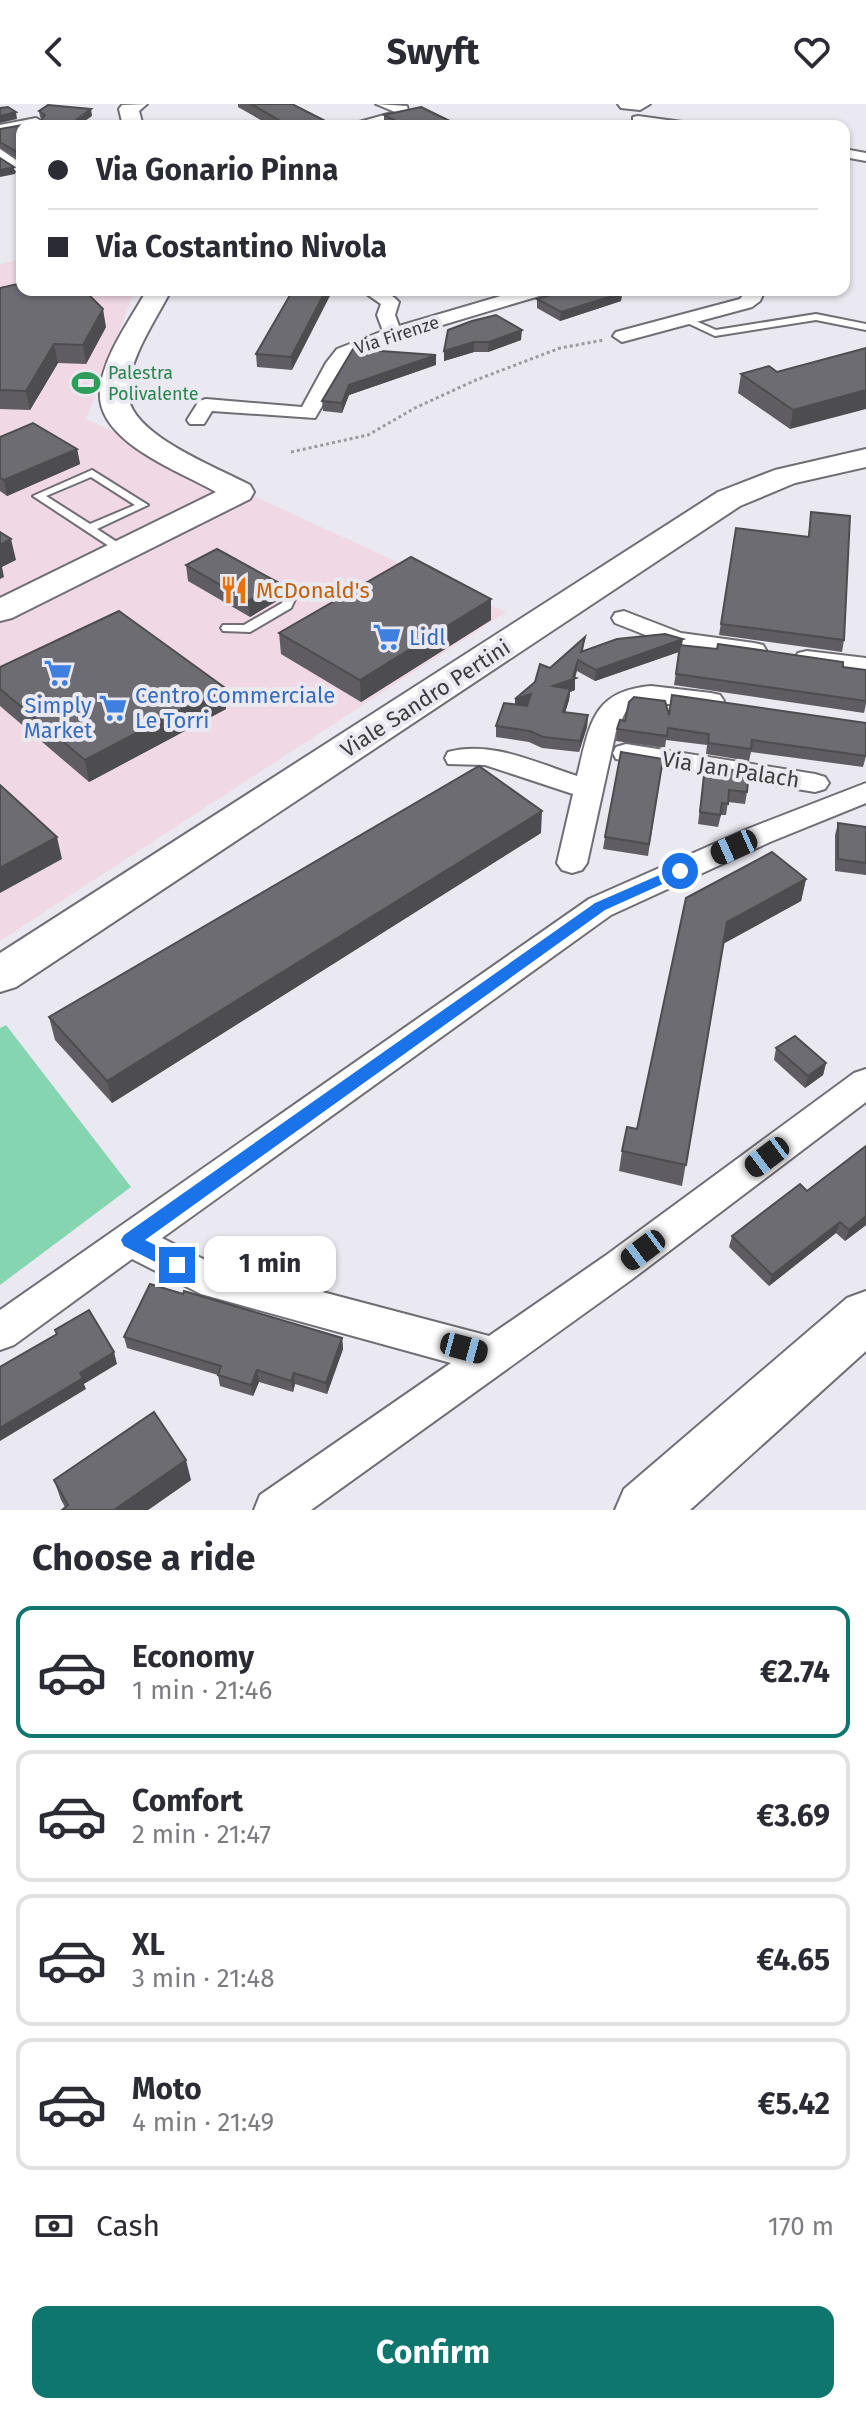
<!DOCTYPE html>
<meta charset="utf-8">
<style>
body{margin:0;font-family:"Fira Sans",sans-serif;background:#f7f7f7;color:#2b2b33;height:100vh;display:flex;flex-direction:column;font-size:30px;white-space:nowrap}
*{box-sizing:border-box;margin:0}
p{font-size:26px;color:#7c7c81}
.icon{flex:none;width:44px;height:44px;fill:none;stroke:currentColor;stroke-width:2;stroke-linecap:round;stroke-linejoin:round}
.map{position:relative;height:1406px;overflow:hidden}
.side{display:flex;flex-direction:column;background:#fff;flex:1}
.side>*{flex:none}
.guide{position:absolute;left:16px;top:16px;width:834px;height:176px;border-radius:16px;box-shadow:0 2px 6px #0004;display:grid;align-content:center;height:176px;padding:0 32px;background:#fff}
.end{position:absolute;width:36px;height:36px;margin:-18px;border:10px solid #1a73e8;background:#fff;box-shadow:0 0 0 4px #fff}
.from{border-radius:50%}
.bubble{position:absolute;height:56px;border-radius:16px;background:#fff;box-shadow:0 2px 6px #0004;font-size:26px;font-weight:700;line-height:56px;text-align:center}
.car{position:absolute;width:24px;height:48px;margin:-24px -12px;border-radius:10px;box-shadow:0 0 6px 2px #0007;background:linear-gradient(#222 24%,#8ab4d8 0 40%,#222 0 76%,#8ab4d8 0 86%,#222 0)}
.guide b{display:flex;align-items:center;gap:28px;height:76px;font-size:30px}
.guide b+b{border-top:2px solid #e1e1e2}
.guide i{width:20px;height:20px;background:#2b2b33}
ul{padding:0;list-style:none}
li{display:flex;align-items:center;gap:24px;height:132px;margin:0 16px 12px;padding:0 16px;border:4px solid #e1e1e2;border-radius:16px}
li div{flex:1}
li b{display:block;font-size:30px}
li em{font-style:normal;font-weight:700}
li.on{border-color:#0f766e}
li>.icon{width:72px;height:72px;stroke-width:1.5}
h2{padding:0 32px;font-size:36px;line-height:96px}
.pay{display:flex;align-items:center;gap:20px;height:88px;padding:0 32px;font-size:30px}
.pay p{margin-inline-start:auto}
.cta{display:flex;gap:16px;margin-top:auto;padding:16px 32px}
.cta a{flex:1;height:92px;border-radius:16px;background:#0f766e;color:#fff;font-size:32px;font-weight:700;line-height:92px;text-align:center}
header{display:flex;justify-content:space-between;align-items:center;height:104px;padding:0 32px;background:#fff;font-size:36px;font-weight:700}
.map>svg:first-child{display:block}
.commercial{fill:#f0d8e4}
.green{fill:#85d5b1}
.lines{fill:none;stroke-linecap:round;stroke-linejoin:round}
.lane-casing{stroke:#706d74;stroke-width:4}
.street-casing{stroke:#706d74;stroke-width:4}
.secondary-casing{stroke:#706d74;stroke-width:4}
.path{stroke:#9c9aa0;stroke-width:3;stroke-dasharray:3 3;stroke-linecap:butt}
.lane{fill:#fff;fill-rule:evenodd}
.street{fill:#fff;fill-rule:evenodd}
.secondary{fill:#fff;fill-rule:evenodd}
.wall{fill:#5f5d63}
.shaded-wall{fill:#4d4c50}
.building{fill:#6e6c73;stroke:#4d4c50;stroke-width:2}
.route{fill:#1a73e8}
.labels{text-anchor:middle;stroke-width:8;stroke-linejoin:round;paint-order:stroke}
.far-street-label{font-size:18px;fill:#3d3c3f;stroke:#eae8f0}
.far-leisure-label{font-size:18px;fill:#27864d;stroke:#eae8f0;text-anchor:start}
.food-label{font-size:22px;fill:#c56008;stroke:#eae8f0;text-anchor:start}
.shop-label{font-size:22px;fill:#366cbe;stroke:#eae8f0;text-anchor:start}
.street-label{font-size:22px;fill:#3d3c3f;stroke:#eae8f0}
</style>
<header><svg class="icon" aria-label="back" viewBox="0 0 24 24"><path d="M15 5l-7 7 7 7"/></svg>Swyft<svg class="icon" aria-label="heart" viewBox="0 0 24 24"><path d="M12 20l-8-8c-3-5 5-10 8-4 3-6 11-1 8 4z"/></svg></header>
<div class="map">
<svg width="866" height="1406" viewBox="0 0 866 1406">
<rect width="100%" height="100%" fill="#eae8f0"/>
<path class="commercial" d="M22 155V186H135L86 315 506 508 0 837V160Z"/>
<path class="green" d="M6 921 131 1083 0 1181V924Z"/>
<g class="lines">
<defs>
<g id="lane">
<path d="M816 210 866 220V226L816 216 715 232 681 216 689 214 716 226Z"/>
<path d="M92 366 148 401 97 425 126 444V448H118L33 392ZM91 373 135 401 90 420 46 392Z"/>
<path d="M265 473 295 488 297 491 291 504 250 528 223 527 221 524 223 521H244L282 499 285 492 259 477Z"/>
</g>
<g id="street">
<path d="M376 0 407 2 409 11 371 22H345L395 8Z"/>
<path d="M638 12 682 18 689 22 633 19V13Z"/>
<path d="M36 14 43 18 41 21 22 22V25L0 29V21Z"/>
<path d="M0 45 22 60V71L0 56Z"/>
<path d="M844 45 866 49V57L844 53Z"/>
<path d="M361 186C376 186 388 186 399 198L395 211 399 222 521 186H549L546 190 399 234 351 253 315 314 212 307 204 320H190L187 316 199 297 206 295 302 303 326 259 337 245 383 227 377 211 381 200Z"/>
<path d="M747 186H765L760 197 752 203 622 238 613 232 616 228 740 195Z"/>
<path d="M624 507 681 529 754 539 763 541 766 546 763 551 754 553 676 543 615 519 612 514 615 509Z"/>
<path d="M807 547 866 554V570L798 559 795 554 798 549Z"/>
<path d="M651 582 711 589 720 591 724 597 720 603 711 605 651 598 628 603 616 627 587 759 582 766 572 769 562 766 557 759 573 690 485 661 448 660 445 654 448 648C492 636 536 659 577 672 590 622 591 587 651 582Z"/>
<path d="M626 640 815 670 825 673 829 679 825 685 815 688 616 655 613 649 616 643Z"/>
<path d="M866 679V699L770 738 611 811 162 1134 209 1158 489 1232 605 1152 854 969 866 965V998L631 1176 311 1406H254L260 1391 451 1259 201 1190 132 1155 14 1241 0 1246V1206L589 795 750 724Z"/>
</g>
<g id="secondary">
<path d="M147 0 139 7 143 22H123L119 5 122 1Z"/>
<path d="M618 0H650L640 6 621 4Z"/>
<path d="M147 186H171C156 216 129 253 128 288 127 330 217 363 250 381L254 388 250 395 12 514 0 517V494L216 388C180 367 96 338 100 287 103 252 130 216 147 186Z"/>
<path d="M866 345V363L795 379 740 402 16 883 0 888V849L718 388 775 366Z"/>
<path d="M866 1187V1247L690 1406H615L624 1385 847 1194Z"/>
</g>
</defs>
<use href="#lane" class="lane-casing"/>
<use href="#street" class="street-casing"/>
<use href="#secondary" class="secondary-casing"/>
<path class="path" d="M291 348 368 331 415 304 476 276 560 244 604 236"/>
<use href="#lane" class="lane"/>
<use href="#street" class="street"/>
<use href="#secondary" class="secondary"/>
</g>
<g class="wall">
<path d="M238 0H292L335 22H271L238 3Z"/>
<path d="M39 7 92 12 22 22V57L0 44V25L40 18 42 15 40 13Z"/>
<path d="M384 11 460 22H385L384 21Z"/>
<path d="M0 184 106 223 86 260 58 259 30 306 0 305Z"/>
<path d="M293 186 292 266 257 263 256 250Z"/>
<path d="M393 186H416L409 188H396Z"/>
<path d="M622 189 621 197 560 217 537 204V195Z"/>
<path d="M448 226 521 236 488 248H474L444 257V247Z"/>
<path d="M866 244 790 325 738 289 741 270 777 268Z"/>
<path d="M436 261 349 291 342 309 323 307 322 297Z"/>
<path d="M0 333 77 345 80 360 7 392 0 387Z"/>
<path d="M811 408 844 536 842 548 719 531 736 424 808 433Z"/>
<path d="M186 461 280 495 250 513 188 477Z"/>
<path d="M491 516 361 598 281 550 279 529Z"/>
<path d="M585 533 583 547 682 541 866 566V600L864 609 674 581 679 548 595 577 577 567 575 574V586L570 588 569 596 565 608 588 611 587 623 579 648 542 644 529 638 496 633V622L515 601V595Z"/>
<path d="M0 563 224 583 226 605 89 678 0 602Z"/>
<path d="M669 611 866 652 863 663 751 648 749 657 706 650 707 641 666 636 665 644 616 637 617 625 625 617Z"/>
<path d="M663 655 648 752 603 745 605 733Z"/>
<path d="M705 662 747 688 745 700 728 698 726 711H721L718 723 698 720Z"/>
<path d="M838 719 866 723V771L835 767V731Z"/>
<path d="M541 729 112 999 55 936 49 913Z"/>
<path d="M806 775 801 797 724 839 682 1082 619 1067 622 1047 637 1025 686 794Z"/>
<path d="M776 944 826 959 823 971 805 984 774 956Z"/>
<path d="M866 1042V1121L845 1137 836 1129 769 1182 729 1143 732 1132 807 1087Z"/>
<path d="M124 1233 342 1234 343 1245 327 1290 295 1280 293 1288 259 1278 253 1292 220 1282 218 1271 127 1244Z"/>
<path d="M54 1376H191L148 1406H62L65 1403 61 1396Z"/>
</g>
<g class="shaded-wall">
<path d="M91 5 92 12 78 22H68Z"/>
<path d="M16 8 17 15 0 19V12Z"/>
<path d="M14 63 15 70 0 73V66Z"/>
<path d="M326 186H333L292 266 291 253Z"/>
<path d="M643 186H655L643 190Z"/>
<path d="M622 189 621 197 560 217 561 208Z"/>
<path d="M103 205 106 223 86 260 83 241Z"/>
<path d="M522 226 521 236 488 248 489 238Z"/>
<path d="M474 238V248L444 257V247Z"/>
<path d="M54 240 58 259 30 306 26 287Z"/>
<path d="M436 251V261L349 291 342 309V299L349 281Z"/>
<path d="M866 286V305L790 325 793 306Z"/>
<path d="M77 345 80 360 7 392 4 376Z"/>
<path d="M11 435 16 456 2 463 4 473 0 475V441Z"/>
<path d="M279 479 280 495 250 513 248 497Z"/>
<path d="M491 495V516L361 598 360 576Z"/>
<path d="M683 535 681 547 595 577 596 566Z"/>
<path d="M578 556 575 574V586L570 588 569 596 562 619 553 582Z"/>
<path d="M224 583 226 605 89 678 85 656Z"/>
<path d="M531 590 530 601 515 606V595Z"/>
<path d="M588 611 587 623 579 648 580 637Z"/>
<path d="M542 707 541 729 112 999 107 977Z"/>
<path d="M57 733 62 755 0 789V764Z"/>
<path d="M806 775 801 797 723 840 727 818Z"/>
<path d="M826 959 823 971 805 984 808 972Z"/>
<path d="M866 1112V1121L845 1137 849 1126Z"/>
<path d="M840 1118 836 1129 769 1182 772 1171Z"/>
<path d="M342 1234 343 1245 327 1290 326 1279Z"/>
<path d="M114 1248 117 1260 84 1280 86 1285 0 1337V1324L80 1269Z"/>
<path d="M257 1266 259 1278 253 1292 251 1281Z"/>
<path d="M294 1269 295 1280 293 1288 291 1277Z"/>
<path d="M186 1356 191 1376 148 1406H114Z"/>
</g>
<g class="building">
<path d="M251 0H292L335 22H289Z"/>
<path d="M48 1 91 5 68 22H22V51L0 38V25L40 18 45 11 39 7Z"/>
<path d="M8 3 16 8 0 12V4Z"/>
<path d="M421 3 460 22H406L384 11Z"/>
<path d="M0 54 14 63 0 66Z"/>
<path d="M22 179V186H84L103 205 83 241 54 240 26 287 0 286V184Z"/>
<path d="M293 186H326L291 253 256 250Z"/>
<path d="M568 186H621L622 189 561 208 537 195Z"/>
<path d="M496 211 522 226 489 238H474L444 247 448 226 472 217Z"/>
<path d="M866 244V286L793 306 741 270 769 262 777 268Z"/>
<path d="M353 245 436 251 349 281 342 299 322 297Z"/>
<path d="M33 319 77 345 4 376 0 374V333Z"/>
<path d="M811 408 850 412 844 536 721 520 736 424 809 433Z"/>
<path d="M0 428 11 435 0 441Z"/>
<path d="M217 445 279 479 248 497 186 461Z"/>
<path d="M411 453 491 495 360 576 279 529Z"/>
<path d="M119 507 224 583 85 656 0 585V563Z"/>
<path d="M665 530 683 535 596 566 578 556 573 573 576 574 553 582 570 585 563 608 588 611 580 637 543 633 530 627 496 622 504 599 527 602 531 590 515 595 535 578 540 560 550 564 585 533 581 548 617 535Z"/>
<path d="M718 540 843 558V563L866 566V597L676 570 680 541 717 545Z"/>
<path d="M672 591 866 619V652L752 636 751 645 708 639 709 630 668 624 667 632 617 625 620 616 625 617 629 598 634 593 665 597 669 611Z"/>
<path d="M621 648 663 655 649 740 605 733Z"/>
<path d="M479 662 542 707 107 977 49 913Z"/>
<path d="M705 662 749 668 747 688 729 686 728 700 722 699 720 711 700 708Z"/>
<path d="M0 681 57 733 0 764Z"/>
<path d="M838 719 866 723V759L838 755Z"/>
<path d="M772 748 806 775 727 818 686 1061 622 1047 627 1023 637 1025 686 794Z"/>
<path d="M795 932 826 959 808 972 776 944Z"/>
<path d="M866 1042V1112L849 1126 840 1118 772 1171 732 1132 800 1080 807 1087Z"/>
<path d="M150 1180 183 1190 184 1187 342 1234 326 1279 294 1269 291 1277 257 1266 251 1281 218 1271 221 1262 124 1233Z"/>
<path d="M89 1206 114 1248 80 1269 83 1274 0 1324V1263L57 1230 55 1226Z"/>
<path d="M154 1308 186 1356 114 1406H62L68 1401 54 1376Z"/>
</g>
<path class="route" d="M680 762 687 767 685 770 605 806 145 1136 183 1155 186 1161 183 1166H171L124 1142 121 1136 124 1131 595 799Z"/>
<defs>
<symbol id="stadium-bare" viewBox="-9 -9 18 18"><path d="M0-5a6.5 5 0 1 0 0 10a6.5 5 0 1 0 0-10ZM-3.5-1.8h7v3.6h-7Z" fill="#2e9e5b" stroke="#eae8f0" stroke-width="2.5" paint-order="stroke"/></symbol>
<symbol id="restaurant-bare" viewBox="-9 -9 18 18"><path d="M-5-6h1v4h1v-4h1v4h1v-4h1v5L-1.5 .5V6h-2V.5L-5-1ZM5-6V6H3V1.5H1.5Q1.5-4 5-6Z" fill="#e8710a" stroke="#eae8f0" stroke-width="2.5" paint-order="stroke"/></symbol>
<symbol id="supermarket-bare" viewBox="-9 -9 18 18"><path d="M-6-5.5h2.5l.6 2H6L4.5 2H-2.5L-4.4-4H-6ZM-1.5 3.2a1.3 1.3 0 1 0 .1 0ZM3 3.2a1.3 1.3 0 1 0 .1 0Z" fill="#3f7fe0" stroke="#eae8f0" stroke-width="2.5" paint-order="stroke"/></symbol>
</defs>
<g fill-rule="evenodd">
<use href="#stadium-bare" x="66" y="259" width="40" height="40"/>
<use href="#restaurant-bare" x="214" y="466" width="40" height="40"/>
<use href="#supermarket-bare" x="367" y="513" width="40" height="40"/>
<use href="#supermarket-bare" x="38" y="549" width="40" height="40"/>
<use href="#supermarket-bare" x="93" y="584" width="40" height="40"/>
</g>
<g class="labels">
<g class="far-street-label">
<text transform="translate(397 231) rotate(-18)" y="6">Via Firenze</text>
</g>
<g class="far-leisure-label">
<text x="108" y="275">Palestra<tspan x="108" dy="21">Polivalente</tspan></text>
</g>
<g class="food-label">
<text x="256" y="494">McDonald's</text>
</g>
<g class="shop-label">
<text x="409" y="541">Lidl</text>
<text x="135" y="599">Centro Commerciale<tspan x="135" dy="25">Le Torri</tspan></text>
<text x="58" y="609" text-anchor="middle">Simply<tspan x="58" dy="25">Market</tspan></text>
</g>
<g class="street-label">
<text transform="translate(425 594) rotate(-33)" y="8">Viale Sandro Pertini</text>
<text transform="translate(731 665) rotate(9)" y="8">Via Jan Palach</text>
</g>
</g>
</svg>
<i class="end from" style="left:680px;top:767px"></i>
<i class="end" style="left:177px;top:1161px"></i>
<div class="bubble" style="left:204px;top:1132px;width:132px">1 min</div>
<i class="car" style="left:734px;top:743px;rotate:246deg"></i>
<i class="car" style="left:767px;top:1053px;rotate:233deg"></i>
<i class="car" style="left:643px;top:1146px;rotate:233deg"></i>
<i class="car" style="left:464px;top:1244px;rotate:105deg"></i>
<div class="guide">
<b><i class="from"></i>Via Gonario Pinna</b>
<b><i></i>Via Costantino Nivola</b>
</div>
</div>
<section class="side">
<h2>Choose a ride</h2>
<ul>
<li class="on"><svg class="icon" aria-label="car" viewBox="0 0 24 24"><path d="M5 17H2v-5l4-1 3-4h7l3 4 3 1v5h-3M9 17h6M6 11h13"/><circle cx="7" cy="17" r="2"/><circle cx="17" cy="17" r="2"/></svg><div><b>Economy</b><p>1 min · 21:46</p></div><em>€2.74</em></li>
<li><svg class="icon" aria-label="car" viewBox="0 0 24 24"><path d="M5 17H2v-5l4-1 3-4h7l3 4 3 1v5h-3M9 17h6M6 11h13"/><circle cx="7" cy="17" r="2"/><circle cx="17" cy="17" r="2"/></svg><div><b>Comfort</b><p>2 min · 21:47</p></div><em>€3.69</em></li>
<li><svg class="icon" aria-label="car" viewBox="0 0 24 24"><path d="M5 17H2v-5l4-1 3-4h7l3 4 3 1v5h-3M9 17h6M6 11h13"/><circle cx="7" cy="17" r="2"/><circle cx="17" cy="17" r="2"/></svg><div><b>XL</b><p>3 min · 21:48</p></div><em>€4.65</em></li>
<li><svg class="icon" aria-label="car" viewBox="0 0 24 24"><path d="M5 17H2v-5l4-1 3-4h7l3 4 3 1v5h-3M9 17h6M6 11h13"/><circle cx="7" cy="17" r="2"/><circle cx="17" cy="17" r="2"/></svg><div><b>Moto</b><p>4 min · 21:49</p></div><em>€5.42</em></li>
</ul>
<div class="pay"><svg class="icon" aria-label="cash" viewBox="0 0 24 24"><path d="M3 7h18v10H3z"/><circle cx="12" cy="12" r="2"/></svg>Cash<p>170 m</p></div>
<div class="cta"><a>Confirm</a></div>
</section>
